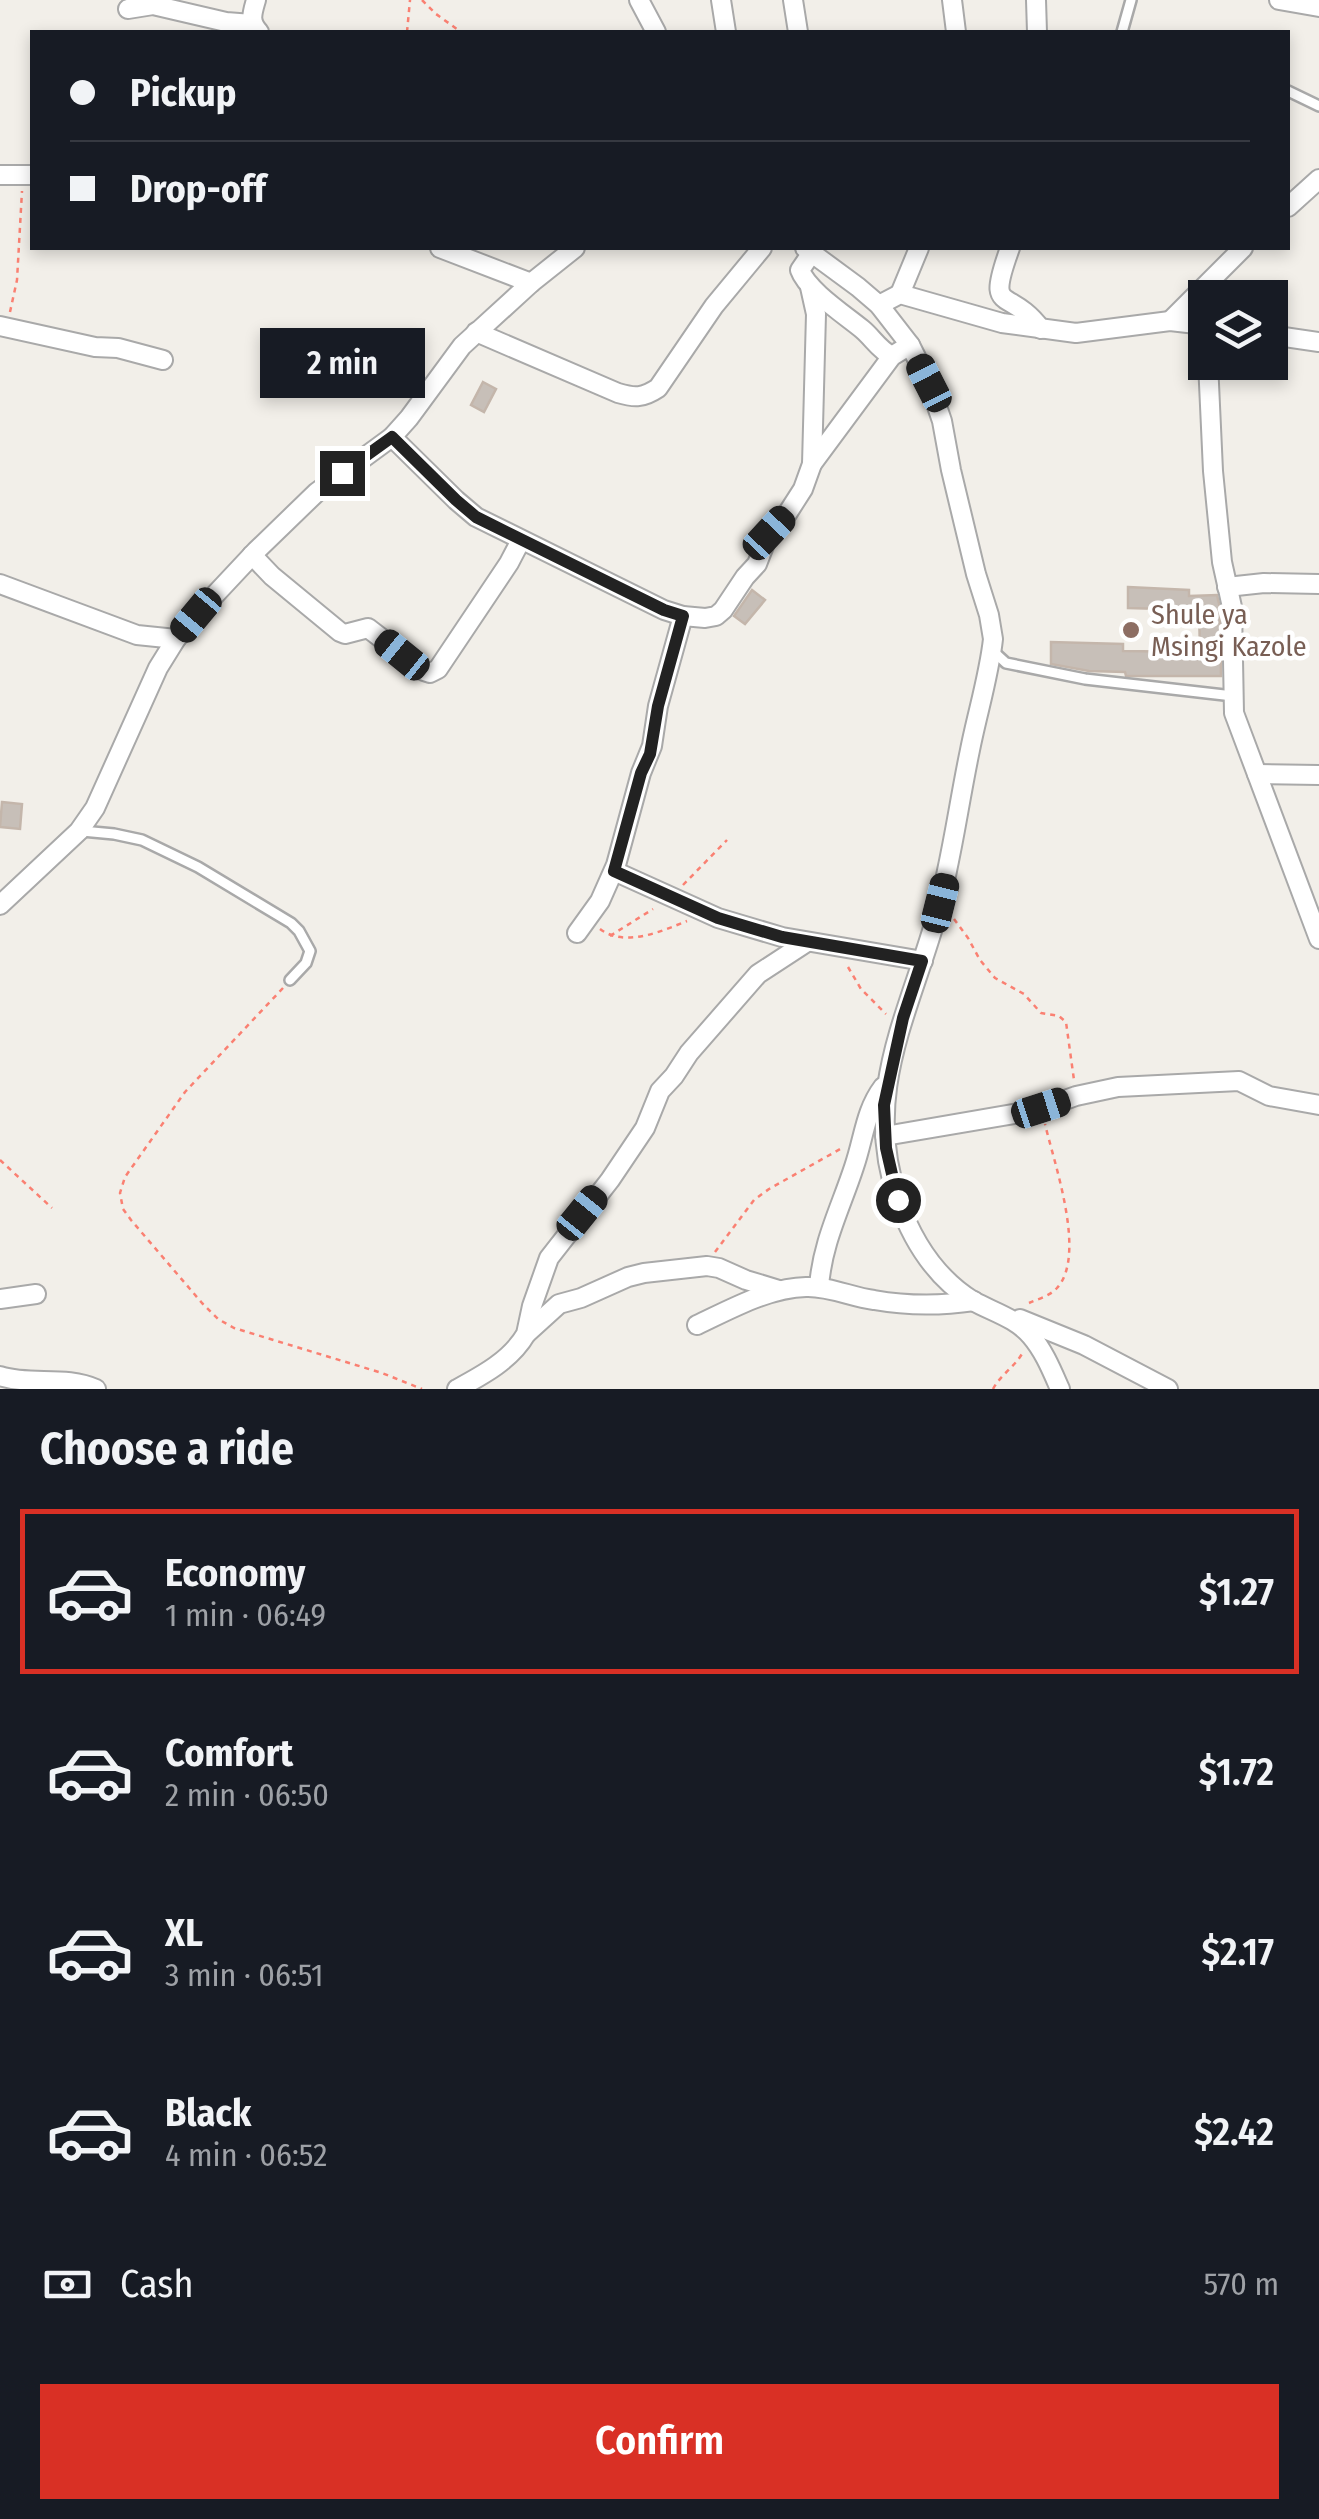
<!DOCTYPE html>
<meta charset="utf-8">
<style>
body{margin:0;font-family:"Fira Sans Condensed",sans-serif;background:#20242c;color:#f1f3f6;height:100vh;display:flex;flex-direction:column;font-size:38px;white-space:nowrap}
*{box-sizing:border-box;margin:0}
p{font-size:32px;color:#9ea1a6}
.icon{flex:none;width:55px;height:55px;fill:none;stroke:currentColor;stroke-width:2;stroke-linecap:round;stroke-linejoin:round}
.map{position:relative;height:1389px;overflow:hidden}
.drawer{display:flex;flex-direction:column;background:#171b24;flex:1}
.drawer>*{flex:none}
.hud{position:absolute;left:30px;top:30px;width:1260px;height:220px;border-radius:0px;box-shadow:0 5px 15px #0003;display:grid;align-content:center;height:220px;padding:0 40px;background:#171b24}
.buttons{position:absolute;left:1188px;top:280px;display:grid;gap:20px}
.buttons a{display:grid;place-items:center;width:100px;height:100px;border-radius:0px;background:#171b24;box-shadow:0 5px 15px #0003;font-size:50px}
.end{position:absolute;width:45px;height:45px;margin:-22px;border:12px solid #222;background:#fff;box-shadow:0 0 0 5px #fff}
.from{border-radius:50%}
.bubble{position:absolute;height:70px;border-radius:0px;background:#171b24;box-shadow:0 5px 15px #0003;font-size:32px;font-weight:600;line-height:70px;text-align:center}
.car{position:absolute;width:30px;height:60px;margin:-30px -15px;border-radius:12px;box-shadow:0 0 8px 2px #0007;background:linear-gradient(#222 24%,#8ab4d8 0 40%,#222 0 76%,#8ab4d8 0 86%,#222 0)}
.hud b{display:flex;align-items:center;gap:35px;height:95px;font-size:38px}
.hud b+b{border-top:2px solid #363941}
.hud i{width:25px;height:25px;background:#f1f3f6}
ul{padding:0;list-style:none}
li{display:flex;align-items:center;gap:30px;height:165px;margin:0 20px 15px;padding:0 20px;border:5px solid transparent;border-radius:0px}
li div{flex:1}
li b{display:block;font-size:38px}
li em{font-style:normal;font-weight:600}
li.on{border-color:#d93025}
li>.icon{width:90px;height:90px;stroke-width:1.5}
h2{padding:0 40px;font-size:45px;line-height:120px}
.pay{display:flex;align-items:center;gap:25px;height:110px;padding:0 40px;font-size:38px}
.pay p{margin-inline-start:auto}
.cta{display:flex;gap:20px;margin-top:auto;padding:20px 40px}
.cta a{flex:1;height:115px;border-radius:0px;background:#d93025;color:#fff;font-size:40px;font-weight:600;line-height:115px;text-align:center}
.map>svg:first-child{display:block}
.building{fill:#c7bfb8;stroke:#c4b6ab;stroke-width:2.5}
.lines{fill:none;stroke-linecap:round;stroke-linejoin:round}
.lane-casing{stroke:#a9a9a9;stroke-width:14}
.street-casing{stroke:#a9a9a9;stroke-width:22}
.path{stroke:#fa8072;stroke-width:2.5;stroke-dasharray:5 5;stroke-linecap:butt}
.lane{stroke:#fff;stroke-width:9}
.street{stroke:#fff;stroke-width:18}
.route{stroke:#222;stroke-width:12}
.education-dot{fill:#8d6e63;stroke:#fff;stroke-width:4}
.labels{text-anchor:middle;stroke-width:9;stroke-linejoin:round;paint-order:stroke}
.education-label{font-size:28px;fill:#785e54;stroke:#fff;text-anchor:start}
</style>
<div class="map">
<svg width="1319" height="1389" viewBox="0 0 1319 1389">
<rect width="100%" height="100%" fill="#f2efe9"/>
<g class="building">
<path d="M483 382 496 389 484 412 471 405Z"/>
<path d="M1128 587 1189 590V596L1217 595 1220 608 1221 676H1126L1125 672 1089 671 1051 664V642L1123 644V651L1200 652 1199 610 1128 608Z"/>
<path d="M752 590 765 600 745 624 734 616Z"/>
<path d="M2 802 22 804 20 829 0 827Z"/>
</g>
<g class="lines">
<defs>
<g id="lane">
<path d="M1122 32 1131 0"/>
<path d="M1288 91 1319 106"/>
<path d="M994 652 1006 663 1085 679 1233 696"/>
<path d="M82 831 114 834 142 840 198 867 291 923 299 931 310 951 306 963 290 980"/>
</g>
<g id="street">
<path d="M256 0C252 14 249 21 259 32"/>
<path d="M639 0 656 32"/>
<path d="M721 0 726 32"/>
<path d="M793 0 798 32"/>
<path d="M952 0 956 32"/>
<path d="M1036 0 1037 32"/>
<path d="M1279 0 1319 7"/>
<path d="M128 9 153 5 226 22 252 24"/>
<path d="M0 175H32"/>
<path d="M1288 207 1319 179"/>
<path d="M440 248 531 283"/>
<path d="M805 248 858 287 879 305 910 345 929 383 942 421 951 470 976 574 989 615 993 639C989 676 977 714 970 750 958 807 951 865 935 921 907 1018 862 1096 898 1200 912 1240 936 1278 973 1301 993 1312 1016 1318 1031 1336 1044 1351 1052 1371 1060 1389"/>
<path d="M1010 248C985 317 1008 285 1041 329"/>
<path d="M811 254 800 270C807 290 845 315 862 329 873 338 879 350 892 356"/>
<path d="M810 287 816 314 812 464"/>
<path d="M900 294 919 248"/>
<path d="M879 305 900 294 1002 323 1076 333 1170 321 1205 325"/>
<path d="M1170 321 1243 248"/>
<path d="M0 326 95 347 118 348 163 360"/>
<path d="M476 332 618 393C635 398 643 398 658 388L714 306 762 248"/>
<path d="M1270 335 1319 342"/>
<path d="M1208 362 1213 471 1222 562 1232 607 1234 713 1319 939"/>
<path d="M392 437 456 500 476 517 664 610 683 616 705 618 716 616 723 610 745 577 757 564 769 533 787 514 803 489 812 464 892 356 910 345"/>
<path d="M252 555 272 576 340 632 345 634 368 628 424 671 430 673 438 669 509 563 521 540"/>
<path d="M0 584 137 635 176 639"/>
<path d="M1227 587 1264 583 1319 584"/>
<path d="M1257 774 1319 775"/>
<path d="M614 871 718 918 782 937 923 961"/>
<path d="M0 905 79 831 95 808 158 668 176 639 196 615 256 551 317 492 392 437 409 418 462 346 531 283 575 248"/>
<path d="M577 933 600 901 616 865 641 773 652 746 658 706 683 616"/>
<path d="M885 1136 1037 1110 1076 1096 1118 1087 1239 1081 1269 1096 1319 1105"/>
<path d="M819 1287C822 1243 841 1207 854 1167 864 1138 865 1111 883 1087"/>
<path d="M0 1299 36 1294"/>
<path d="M1020 1319 1084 1345 1168 1389"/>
<path d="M697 1325C731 1309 768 1288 806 1287 829 1286 851 1297 874 1300 908 1306 940 1306 974 1301"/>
<path d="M527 1333 559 1304 581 1298 628 1277 644 1273 707 1266 719 1268 746 1280 779 1290"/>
<path d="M0 1376C31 1386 65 1375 96 1389"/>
<path d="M457 1389C483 1375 511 1360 526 1334L532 1306 549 1258 610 1180 645 1128 660 1091 674 1076 689 1053 758 974 807 942"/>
</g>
</defs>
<use href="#lane" class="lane-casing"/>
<use href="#street" class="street-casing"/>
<g class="path">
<path d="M422 0 436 14 461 32"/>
<path d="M407 32 410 0"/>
<path d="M10 312 17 280 22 191"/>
<path d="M683 885 727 840"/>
<path d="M954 919 968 938 980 960 995 978 1024 994 1041 1013 1059 1016 1066 1022 1074 1080"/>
<path d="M600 929C625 948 662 931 687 921"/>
<path d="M610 936 653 909"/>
<path d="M848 967 861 989 886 1014"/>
<path d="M283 988 185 1092 125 1177 120 1193 123 1209 131 1220 202 1303 218 1319 234 1328 382 1373 422 1389"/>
<path d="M0 1160 52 1208"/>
<path d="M715 1252 754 1200 769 1189 842 1148"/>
<path d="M1029 1303C1038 1299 1050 1296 1057 1288 1087 1255 1054 1163 1045 1124"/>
<path d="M993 1389C1001 1374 1015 1367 1023 1352"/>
</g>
<use href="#lane" class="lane"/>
<use href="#street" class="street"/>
</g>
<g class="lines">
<path class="route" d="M342 473 392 437 456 500 476 517 664 610 683 616 658 706 650 754 641 773 614 871 718 918 782 937 922 961 903 1018 884 1105 886 1148 898 1200"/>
</g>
<circle class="education-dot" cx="1131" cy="630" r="10"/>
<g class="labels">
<g class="education-label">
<text x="1151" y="624">Shule ya<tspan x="1151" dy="32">Msingi Kazole</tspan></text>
</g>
</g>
</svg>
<div class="buttons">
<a><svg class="icon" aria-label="layers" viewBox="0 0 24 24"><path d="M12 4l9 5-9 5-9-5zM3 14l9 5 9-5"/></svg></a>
</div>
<i class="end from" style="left:898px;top:1200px"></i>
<i class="end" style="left:342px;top:473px"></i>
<div class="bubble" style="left:260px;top:328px;width:165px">2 min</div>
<i class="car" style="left:929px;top:383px;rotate:333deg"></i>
<i class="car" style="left:769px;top:533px;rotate:43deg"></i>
<i class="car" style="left:196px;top:615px;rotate:220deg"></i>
<i class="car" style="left:402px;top:655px;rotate:309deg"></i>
<i class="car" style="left:940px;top:903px;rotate:14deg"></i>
<i class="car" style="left:1041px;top:1108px;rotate:72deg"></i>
<i class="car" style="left:582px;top:1213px;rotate:39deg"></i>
<div class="hud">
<b><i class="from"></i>Pickup</b>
<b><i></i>Drop-off</b>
</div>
</div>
<section class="drawer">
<h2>Choose a ride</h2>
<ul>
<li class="on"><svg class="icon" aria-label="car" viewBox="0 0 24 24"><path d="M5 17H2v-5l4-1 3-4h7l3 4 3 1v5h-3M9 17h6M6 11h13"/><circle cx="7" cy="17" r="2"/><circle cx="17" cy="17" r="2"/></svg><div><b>Economy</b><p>1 min · 06:49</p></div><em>$1.27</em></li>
<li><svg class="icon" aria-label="car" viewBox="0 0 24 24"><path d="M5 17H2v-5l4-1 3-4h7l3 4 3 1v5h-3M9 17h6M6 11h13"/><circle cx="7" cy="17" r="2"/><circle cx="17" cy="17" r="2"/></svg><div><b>Comfort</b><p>2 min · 06:50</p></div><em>$1.72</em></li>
<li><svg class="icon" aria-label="car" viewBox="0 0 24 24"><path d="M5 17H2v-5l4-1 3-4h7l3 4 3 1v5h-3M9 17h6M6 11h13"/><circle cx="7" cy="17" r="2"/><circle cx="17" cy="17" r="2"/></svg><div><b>XL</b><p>3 min · 06:51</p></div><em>$2.17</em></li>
<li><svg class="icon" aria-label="car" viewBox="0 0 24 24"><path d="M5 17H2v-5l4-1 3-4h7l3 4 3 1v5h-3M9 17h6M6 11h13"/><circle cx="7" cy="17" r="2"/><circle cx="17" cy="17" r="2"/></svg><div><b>Black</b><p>4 min · 06:52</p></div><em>$2.42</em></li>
</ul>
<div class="pay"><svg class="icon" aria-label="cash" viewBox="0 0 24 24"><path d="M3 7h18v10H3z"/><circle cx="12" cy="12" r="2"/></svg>Cash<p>570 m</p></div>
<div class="cta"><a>Confirm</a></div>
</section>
